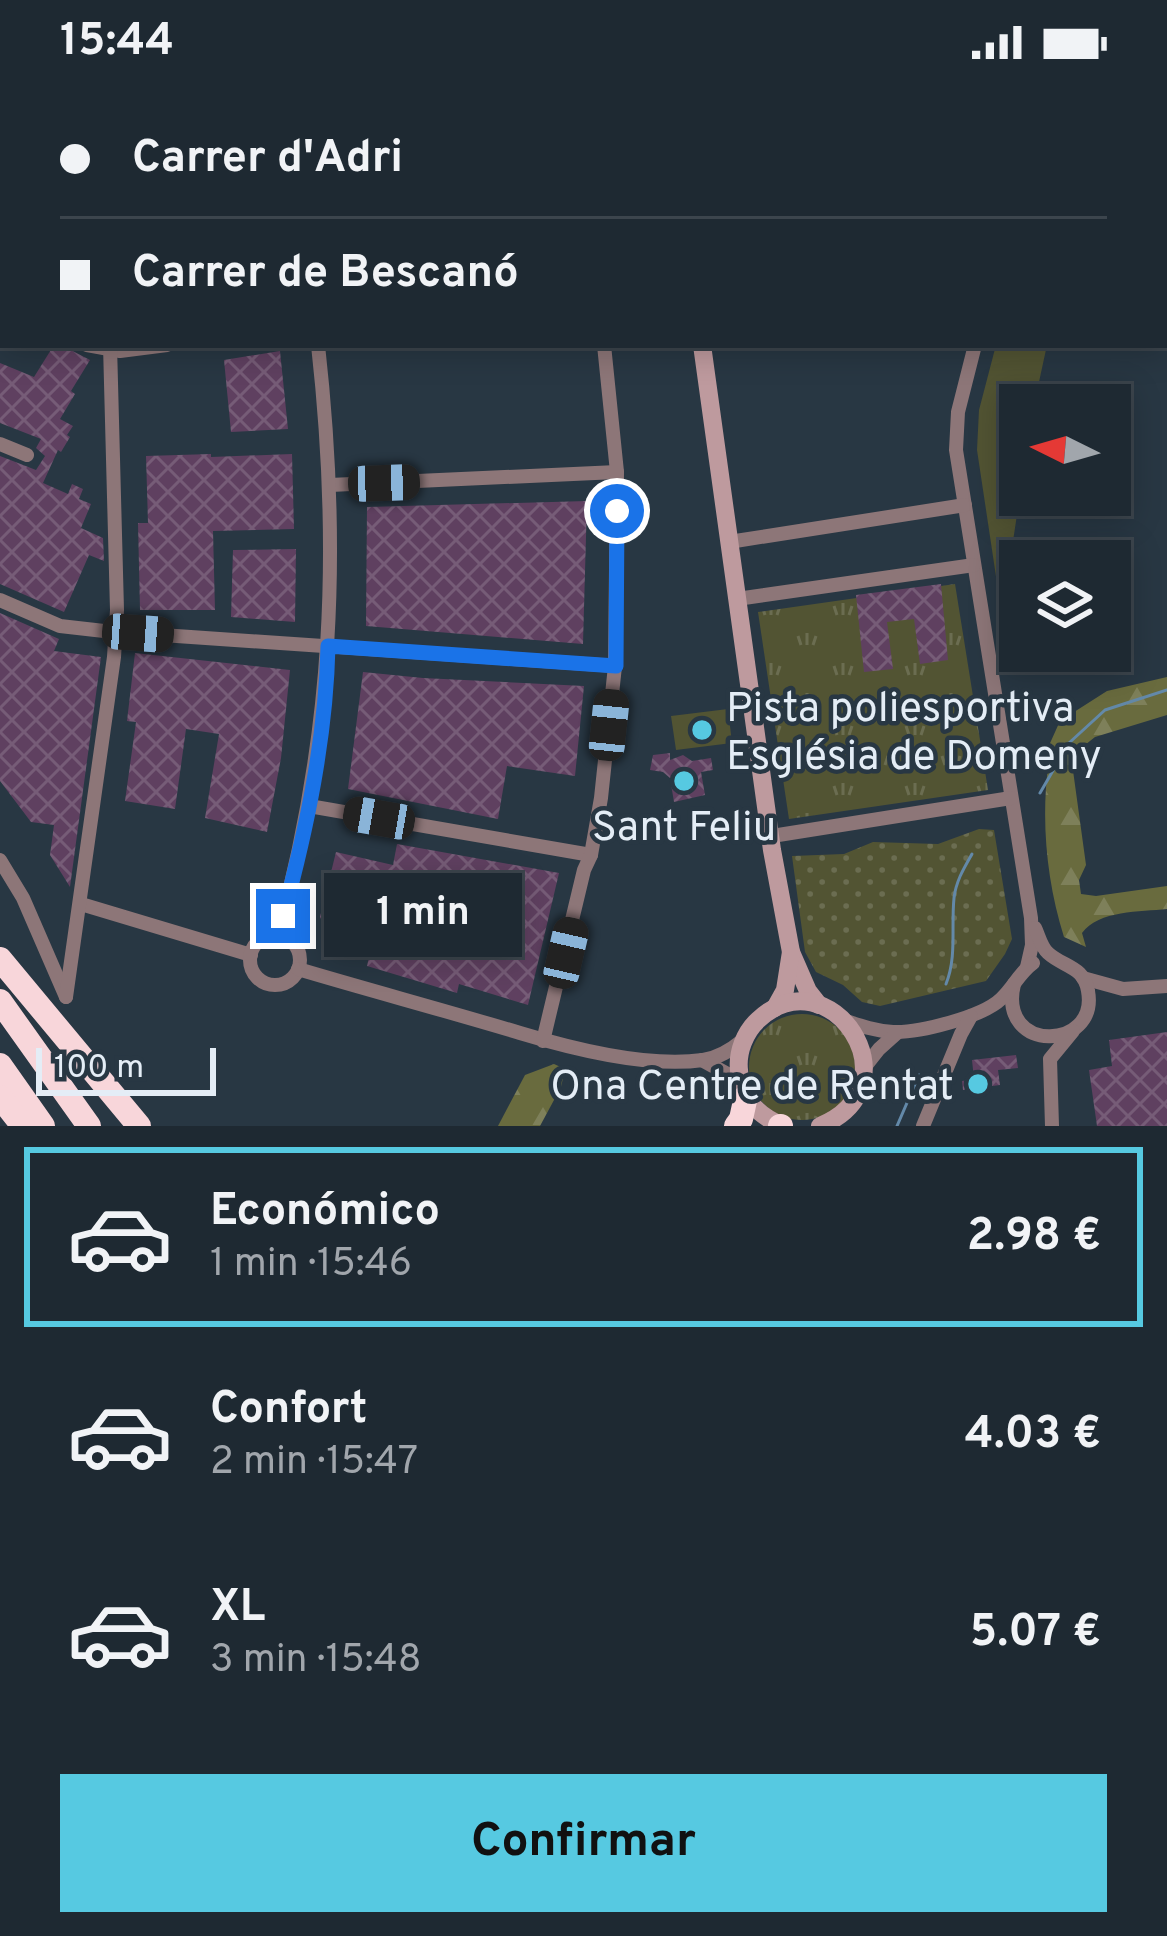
<!DOCTYPE html>
<html lang="es">
<meta charset="utf-8">
<style>
body{margin:0;font-family:Overpass,sans-serif;background:#26313a;color:#f1f3f6;height:100vh;display:flex;flex-direction:column;font-size:45px;white-space:nowrap}
*{box-sizing:border-box;margin:0}
p{font-size:39px;color:#a1a6ac}
.icon{flex:none;width:66px;height:66px;fill:none;stroke:currentColor;stroke-width:2;stroke-linecap:round;stroke-linejoin:round}
.map{position:relative;height:1042px;overflow:hidden}
.details{display:flex;flex-direction:column;background:#1e2932;flex:1}
.details>*{flex:none}
.hud{position:absolute;left:0px;top:0px;width:1167px;height:264px;box-shadow:0 6px 30px #0003,0 0 0 3px #3c454d;display:grid;align-content:center;height:264px;padding:0 60px;background:#1e2932}
.needle{width:78px;rotate:275deg}
.fabs{position:absolute;left:999px;top:300px;display:grid;gap:24px}
.fabs a{display:grid;place-items:center;width:132px;height:132px;border-radius:0px;background:#1e2932;box-shadow:0 6px 30px #0003,0 0 0 3px #3c454d;font-size:60px}
.scale{position:absolute;left:36px;bottom:30px;width:180px;box-sizing:border-box;padding-left:12px;border:6px solid #e4edf6;border-top:0;font-size:33px;line-height:42px;white-space:nowrap;color:#e4edf6;-webkit-text-stroke:9px #283743;paint-order:stroke}
.end{position:absolute;width:54px;height:54px;margin:-27px;border:15px solid #1a73e8;background:#fff;box-shadow:0 0 0 6px #fff}
.from{border-radius:50%}
.bubble{position:absolute;height:84px;border-radius:0px;background:#1e2932;box-shadow:0 6px 30px #0003,0 0 0 3px #3c454d;font-size:39px;font-weight:700;line-height:84px;text-align:center}
.car{position:absolute;width:36px;height:72px;margin:-36px -18px;border-radius:15px;box-shadow:0 0 9px 3px #0007;background:linear-gradient(#222 24%,#8ab4d8 0 40%,#222 0 76%,#8ab4d8 0 86%,#222 0)}
.hud b{display:flex;align-items:center;gap:42px;height:114px;font-size:45px}
.hud b+b{border-top:3px solid #3c454d}
.hud i{width:30px;height:30px;background:#f1f3f6}
ul{padding:21px 0 0;list-style:none}
li{display:flex;align-items:center;gap:36px;height:180px;margin:0 24px 18px;padding:0 36px;border:6px solid transparent;border-radius:0px}
li div{flex:1}
li b{display:block;font-size:45px}
li em{font-style:normal;font-weight:700}
li.selected{border-color:#56c9e1}
li>.icon{width:108px;height:108px;stroke-width:1.5}
.button{display:flex;gap:24px;margin-top:auto;padding:24px 60px}
.button a{flex:1;height:138px;border-radius:0px;background:#56c9e1;color:#111;font-size:48px;font-weight:700;line-height:138px;text-align:center}
.status{display:flex;justify-content:space-between;align-items:center;height:84px;padding:0 60px;background:#1e2932;direction:ltr}
.status svg{height:33px;fill:currentColor}
.map>svg:first-child{display:block}
.grass{fill:url(#grass-tufts)}
.forest{fill:url(#forest-firs)}
.park{fill:url(#park-dots)}
.garden{fill:#525433}
.lines{fill:none;stroke-linecap:round;stroke-linejoin:round}
.stream{stroke:#6389a9;stroke-width:3}
.building{fill:url(#building-cross-hatch)}
.minor{stroke:#8d7678;stroke-width:14}
.secondary{stroke:#be9a9e;stroke-width:18}
.motorway{stroke:#f8d6da;stroke-width:24}
.route{stroke:#1a73e8;stroke-width:15}
.poi-dot{fill:#56c9e1;stroke:#283743;stroke-width:4.5}
.labels{text-anchor:middle;stroke-width:9;stroke-linejoin:round;paint-order:stroke}
.poi-label{font-size:42px;fill:#e4edf6;stroke:#283743;text-anchor:start}
</style>
<div class="status"><b>15:44</b><svg viewBox="0 0 49 12"><path d="M0 12V9h3v3zM5 12V6h3v6zM10 12V3h3v9zM15 12V0h3v12zM26 1h20v11H26zM47 4h2v5h-2z"/></svg></div>
<div class="map">
<svg width="1167" height="1042" viewBox="0 0 1167 1042">
<defs>
<pattern id="grass-tufts" width="24" height="20" patternUnits="userSpaceOnUse" patternTransform="scale(3)"><rect width="24" height="20" fill="#525433"/><path d="M3 7l-1-3M5 7V3M7 7l1-3M15 17l-1-3M17 17v-4M19 17l1-3" fill="none" stroke="#6b6d51"/></pattern>
<pattern id="forest-firs" width="22" height="20" patternUnits="userSpaceOnUse" patternTransform="scale(3)"><rect width="22" height="20" fill="#696b3e"/><path d="M5 1l3.5 6h-7zM16 11l3.5 6h-7z" fill="#7e805a"/></pattern>
<pattern id="park-dots" width="8" height="8" patternUnits="userSpaceOnUse" patternTransform="scale(3)"><rect width="8" height="8" fill="#525433"/><path d="M2 2h.1M6 6h.1" fill="none" stroke="#6b6d51" stroke-width="1.8" stroke-linecap="round"/></pattern>
<pattern id="building-cross-hatch" width="8" height="8" patternUnits="userSpaceOnUse" patternTransform="scale(3)"><rect width="8" height="8" fill="#5f4060"/><path d="M0 0l8 8M0 8l8-8" fill="none" stroke="#765c77"/></pattern>
</defs>
<rect width="100%" height="100%" fill="#283743"/>
<g class="grass">
<path d="M955 500 988 706 789 735 758 528Z"/>
<circle cx="802" cy="983" r="53"/>
</g>
<g class="forest">
<path d="M1167 593V631L1095 653 1071 672 1086 781 1079 796 1081 810 1096 812 1167 802V825C1140 828 1099 826 1082 849L1086 863 1064 853C1047 798 1041 740 1048 683L1042 677 1060 637 1107 607Z"/>
<path d="M554 980 565 985 561 1003 540 1042H498L525 991Z"/>
</g>
<path class="park" d="M979 745 994 746 1012 855 1005 870 986 897 880 922 862 918 843 901 816 888 805 868 792 772 844 770 873 758 938 760Z"/>
<g class="garden">
<path d="M996 261H1047L1034 321H1020V411L1013 457 1019 531 1015 537 1003 539 977 366 979 326Z"/>
<path d="M728 625 732 659 676 666 671 632Z"/>
</g>
<g class="lines">
<g class="stream">
<path d="M1040 709 1069 659 1105 626 1167 606"/>
<path d="M946 900C957 873 951 843 954 814 956 797 964 784 972 770"/>
<path d="M897 1042 919 991"/>
</g>
</g>
<g class="building">
<path d="M54 261H61L90 276 71 307 75 310 60 335 73 342 67 351 70 353 61 368 58 366 43 399 68 410 72 400 83 405 79 415 91 420 81 444 103 454 104 477 89 471 64 528 0 500V372L36 386 45 372 36 364 41 355 0 339V279L34 293Z"/>
<path d="M280 267 288 345 231 348 224 276Z"/>
<path d="M211 370V373L292 370 294 445 213 447 215 526H140L138 439H148L146 372Z"/>
<path d="M587 417 583 560 366 542 367 423Z"/>
<path d="M296 465 295 538 231 533 233 466Z"/>
<path d="M941 500 948 576 920 580 914 535 887 538 893 585 864 588 856 511Z"/>
<path d="M0 529 59 555 54 567 101 573 70 803 50 771 54 741 31 738 0 697Z"/>
<path d="M135 569 290 586 281 674 267 748 205 734 219 650 186 645 175 725 125 717 136 638 127 637Z"/>
<path d="M363 588 423 594 584 602 575 692 507 682 498 735 348 705Z"/>
<path d="M670 669V676L683 671 692 677 711 674 713 686 701 688 705 711 674 718 670 694 663 688 650 686 653 671Z"/>
<path d="M397 760 559 789 528 921 459 900 457 909 367 882 370 869 327 859 322 848 326 846 320 833 336 768 393 781Z"/>
<path d="M1167 948V1042H1097L1089 986 1112 982 1109 956Z"/>
<path d="M1016 971 1018 984 998 986 1000 1001 963 1006 962 997 974 995 972 976Z"/>
</g>
<g class="lines">
<g class="minor">
<path d="M205 0 210 3"/>
<path d="M305 0 309 3"/>
<path d="M572 0 573 3"/>
<path d="M890 0V3"/>
<path d="M35 3 36 0"/>
<path d="M114 3V0"/>
<path d="M258 3 261 0"/>
<path d="M328 3 353 0"/>
<path d="M1046 3 1047 0"/>
<path d="M0 53 3 49"/>
<path d="M0 218 3 220"/>
<path d="M87 261 120 267 167 261"/>
<path d="M975 261 958 328 956 366 1031 834 1032 861 1027 883"/>
<path d="M0 360 27 371"/>
<path d="M330 401 617 388"/>
<path d="M729 458 965 421"/>
<path d="M737 515 974 481"/>
<path d="M0 516 60 542 104 547 615 582"/>
<path d="M309 722 591 771"/>
<path d="M772 752 1011 714"/>
<path d="M0 776 23 814 66 913"/>
<path d="M81 820 251 871"/>
<path d="M278 851C333 650 341 467 318 261"/>
<circle cx="275" cy="876" r="25"/>
<path d="M298 885C372 907 447 927 520 949 573 965 648 984 703 976 719 974 731 966 743 956"/>
<path d="M1083 894 1123 905 1167 902"/>
<path d="M1014 900C997 970 1099 967 1088 907 1084 882 1063 883 1048 869 1041 863 1039 852 1035 844"/>
<path d="M66 913 114 573 117 526 110 261"/>
<path d="M846 937C861 942 876 947 893 948 919 949 982 933 1001 915 1014 903 1019 889 1033 879"/>
<path d="M543 957 584 786 591 771 601 714 615 582 617 388 604 261"/>
<path d="M702 976 740 997"/>
<path d="M864 984 879 965 898 948"/>
<path d="M923 1042 961 950 971 932"/>
<path d="M1052 1042 1050 975 1073 947"/>
</g>
<g class="secondary">
<path d="M665 0V3"/>
<path d="M702 261 772 766 791 868 808 907 819 921"/>
<path d="M775 924 785 906 791 868"/>
<path d="M783 1042C759 1032 740 1014 739 986 737 968 745 948 758 936 829 869 919 1001 820 1042"/>
</g>
<g class="motorway">
<path d="M0 875 139 1042"/>
<path d="M0 917 89 1042"/>
<path d="M0 981 43 1042"/>
<path d="M0 1013 23 1042"/>
<path d="M736 1042 741 1035 746 1012"/>
<path d="M780 1042H781"/>
</g>
</g>
<g class="lines">
<path class="route" d="M283 832C307 744 326 653 328 562L616 582 617 427"/>
</g>
<g class="poi-dot">
<circle cx="702" cy="646" r="12"/>
<circle cx="684" cy="697" r="12"/>
<circle cx="978" cy="1000" r="12"/>
</g>
<g class="labels">
<g class="poi-label">
<text x="726" y="637">Pista poliesportiva<tspan x="726" dy="48">Església de Domeny</tspan></text>
<text x="684" y="756" text-anchor="middle">Sant Feliu</text>
<text x="954" y="1015" text-anchor="end">Ona Centre de Rentat</text>
</g>
</g>
</svg>
<div class="fabs">
<a><svg class="needle" viewBox="-14 -14 28 28"><path d="M0-13l5 13h-10z" fill="#e53935"/><path d="M0 13l5-13h-10z" fill="#a1a6ac"/></svg></a>
<a><svg class="icon" aria-label="layers" viewBox="0 0 24 24"><path d="M12 4l9 5-9 5-9-5zM3 14l9 5 9-5"/></svg></a>
</div>
<div class="scale">100 m</div>
<i class="end from" style="left:617px;top:427px"></i>
<i class="end" style="left:283px;top:832px"></i>
<div class="bubble" style="left:324px;top:789px;width:198px">1 min</div>
<i class="car" style="left:384px;top:399px;rotate:88deg"></i>
<i class="car" style="left:138px;top:549px;rotate:94deg"></i>
<i class="car" style="left:609px;top:641px;rotate:6deg"></i>
<i class="car" style="left:379px;top:734px;rotate:280deg"></i>
<i class="car" style="left:566px;top:869px;rotate:13deg"></i>
<div class="hud">
<b><i class="from"></i>Carrer d'Adri</b>
<b><i></i>Carrer de Bescanó</b>
</div>
</div>
<section class="details">
<ul>
<li class="selected"><svg class="icon" aria-label="car" viewBox="0 0 24 24"><path d="M5 17H2v-5l4-1 3-4h7l3 4 3 1v5h-3M9 17h6M6 11h13"/><circle cx="7" cy="17" r="2"/><circle cx="17" cy="17" r="2"/></svg><div><b>Económico</b><p>1 min · 15:46</p></div><em>2.98 €</em></li>
<li><svg class="icon" aria-label="car" viewBox="0 0 24 24"><path d="M5 17H2v-5l4-1 3-4h7l3 4 3 1v5h-3M9 17h6M6 11h13"/><circle cx="7" cy="17" r="2"/><circle cx="17" cy="17" r="2"/></svg><div><b>Confort</b><p>2 min · 15:47</p></div><em>4.03 €</em></li>
<li><svg class="icon" aria-label="car" viewBox="0 0 24 24"><path d="M5 17H2v-5l4-1 3-4h7l3 4 3 1v5h-3M9 17h6M6 11h13"/><circle cx="7" cy="17" r="2"/><circle cx="17" cy="17" r="2"/></svg><div><b>XL</b><p>3 min · 15:48</p></div><em>5.07 €</em></li>
</ul>
<div class="button"><a>Confirmar</a></div>
</section>
